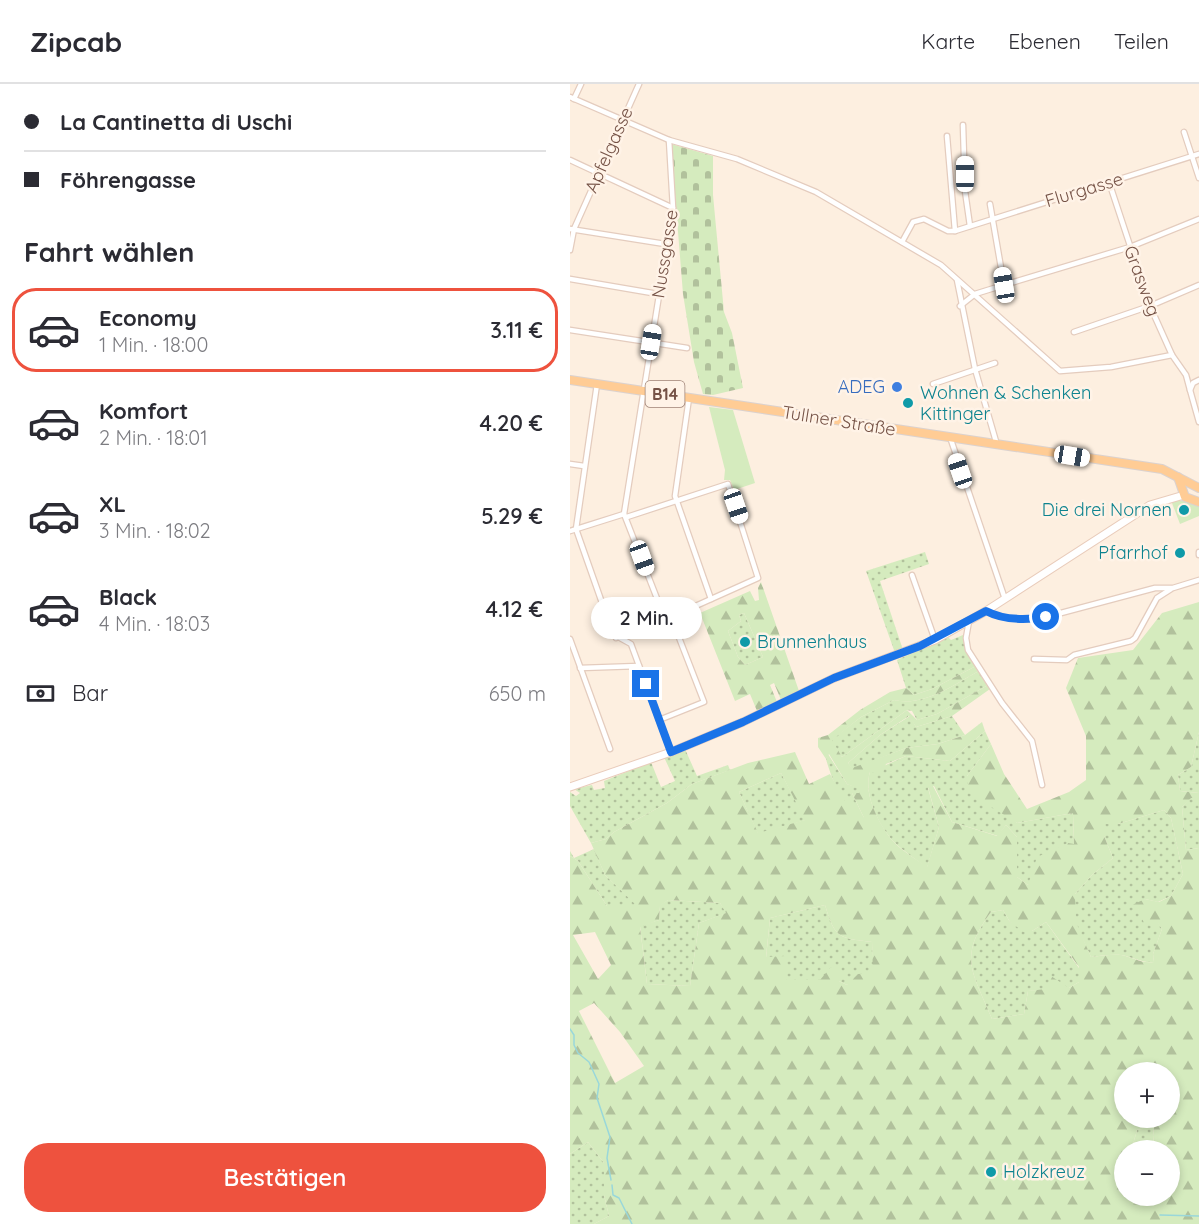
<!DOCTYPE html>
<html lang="de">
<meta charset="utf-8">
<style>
body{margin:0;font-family:Quicksand,sans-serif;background:#f2f2f3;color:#2b2b33;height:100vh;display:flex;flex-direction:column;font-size:22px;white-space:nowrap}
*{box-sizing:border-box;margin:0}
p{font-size:20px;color:#7c7c81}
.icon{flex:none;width:33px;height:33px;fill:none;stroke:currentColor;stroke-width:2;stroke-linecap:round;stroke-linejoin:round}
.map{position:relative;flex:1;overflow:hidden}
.drawer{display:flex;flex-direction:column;background:#fff;width:570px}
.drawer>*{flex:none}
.guide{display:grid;align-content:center;height:132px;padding:0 24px;background:#fff}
.buttons{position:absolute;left:544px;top:978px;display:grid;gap:12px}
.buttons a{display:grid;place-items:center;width:66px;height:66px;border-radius:50%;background:#fff;box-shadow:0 3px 9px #0003;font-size:30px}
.end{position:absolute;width:27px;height:27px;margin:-14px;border:8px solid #1a73e8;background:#fff;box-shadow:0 0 0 3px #fff}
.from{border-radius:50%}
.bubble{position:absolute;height:42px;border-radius:21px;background:#fff;box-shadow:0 3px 9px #0003;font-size:20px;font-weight:600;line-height:42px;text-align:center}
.car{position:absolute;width:18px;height:36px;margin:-18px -9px;border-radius:8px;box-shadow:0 0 4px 2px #0007;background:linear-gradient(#fff 24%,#345 0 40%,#fff 0 76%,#345 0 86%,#fff 0)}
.guide b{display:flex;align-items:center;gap:21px;height:57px;font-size:22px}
.guide b+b{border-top:2px solid #e1e1e2}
.guide i{width:15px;height:15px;background:#2b2b33}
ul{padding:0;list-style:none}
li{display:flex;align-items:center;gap:18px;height:84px;margin:0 12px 9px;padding:0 12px;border:3px solid transparent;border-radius:24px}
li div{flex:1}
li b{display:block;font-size:22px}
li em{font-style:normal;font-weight:600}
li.current{border-color:#ee523e}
li>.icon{width:54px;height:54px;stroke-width:1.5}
h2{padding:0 24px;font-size:27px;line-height:72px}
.pay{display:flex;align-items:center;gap:15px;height:66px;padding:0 24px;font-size:22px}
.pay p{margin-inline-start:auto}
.button{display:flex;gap:12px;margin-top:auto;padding:12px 24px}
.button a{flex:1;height:69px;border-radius:24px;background:#ee523e;color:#fff;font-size:24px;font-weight:600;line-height:69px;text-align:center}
header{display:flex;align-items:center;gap:36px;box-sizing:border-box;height:84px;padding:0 30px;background:#fff;border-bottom:2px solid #e1e1e2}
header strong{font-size:28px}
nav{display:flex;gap:33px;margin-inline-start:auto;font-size:21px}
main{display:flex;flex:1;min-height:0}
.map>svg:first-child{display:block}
.grass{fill:url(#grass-dots)}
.forest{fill:url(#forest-firs);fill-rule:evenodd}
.cemetery{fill:url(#cemetery-stones)}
.park{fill:#d5ebbe}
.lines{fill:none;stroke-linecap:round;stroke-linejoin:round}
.stream{stroke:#99d7da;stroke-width:1.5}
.street-casing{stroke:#e4ccbe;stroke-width:7}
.secondary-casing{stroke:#e9ccbb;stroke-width:9}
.primary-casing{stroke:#dbd2cf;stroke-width:10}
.street{stroke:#fff;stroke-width:4.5}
.secondary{stroke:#fff;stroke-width:7}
.primary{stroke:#ffcc95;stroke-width:8}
.route{stroke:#1a73e8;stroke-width:8}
.shop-dot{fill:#3f7fe0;stroke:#fff3e7;stroke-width:2}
.culture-dot{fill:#0f9aa8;stroke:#fff3e7;stroke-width:2}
.labels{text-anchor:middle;stroke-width:5;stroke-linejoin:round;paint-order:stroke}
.shield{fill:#fff3e7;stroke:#9e8276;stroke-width:1.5}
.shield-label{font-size:16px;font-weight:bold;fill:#755246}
.street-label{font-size:18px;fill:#755246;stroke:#fff3e7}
.shop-label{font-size:18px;fill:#366cbe;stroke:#fff3e7;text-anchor:end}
.culture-label{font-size:18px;fill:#0d838f;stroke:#fff3e7;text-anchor:start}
</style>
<header>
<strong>Zipcab</strong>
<nav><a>Karte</a><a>Ebenen</a><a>Teilen</a></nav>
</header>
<main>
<section class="drawer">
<div class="guide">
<b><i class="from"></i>La Cantinetta di Uschi</b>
<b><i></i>Föhrengasse</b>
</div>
<h2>Fahrt wählen</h2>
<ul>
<li class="current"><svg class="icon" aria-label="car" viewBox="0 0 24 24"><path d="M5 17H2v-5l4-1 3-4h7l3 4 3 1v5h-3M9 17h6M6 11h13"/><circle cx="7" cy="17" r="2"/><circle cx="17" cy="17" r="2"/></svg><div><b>Economy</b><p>1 Min. · 18:00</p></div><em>3.11 €</em></li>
<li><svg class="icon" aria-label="car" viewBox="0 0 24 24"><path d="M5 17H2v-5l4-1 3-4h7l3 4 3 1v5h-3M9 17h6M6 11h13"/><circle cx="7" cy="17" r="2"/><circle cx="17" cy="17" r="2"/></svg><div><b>Komfort</b><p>2 Min. · 18:01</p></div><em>4.20 €</em></li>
<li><svg class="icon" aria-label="car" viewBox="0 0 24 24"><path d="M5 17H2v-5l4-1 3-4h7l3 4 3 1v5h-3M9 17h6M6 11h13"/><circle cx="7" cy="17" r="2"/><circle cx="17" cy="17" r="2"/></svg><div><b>XL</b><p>3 Min. · 18:02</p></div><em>5.29 €</em></li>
<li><svg class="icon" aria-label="car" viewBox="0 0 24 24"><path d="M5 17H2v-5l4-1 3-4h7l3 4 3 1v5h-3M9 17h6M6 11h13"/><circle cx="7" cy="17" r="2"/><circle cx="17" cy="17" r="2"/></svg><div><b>Black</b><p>4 Min. · 18:03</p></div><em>4.12 €</em></li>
</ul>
<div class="pay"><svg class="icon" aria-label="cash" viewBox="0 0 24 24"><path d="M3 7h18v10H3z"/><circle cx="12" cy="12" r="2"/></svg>Bar<p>650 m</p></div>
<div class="button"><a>Bestätigen</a></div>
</section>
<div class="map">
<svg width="629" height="1140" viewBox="0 0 629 1140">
<defs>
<pattern id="grass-dots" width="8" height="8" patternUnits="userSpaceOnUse" patternTransform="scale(1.5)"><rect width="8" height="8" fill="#d5ebbe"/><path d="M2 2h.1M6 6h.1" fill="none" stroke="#b1c19c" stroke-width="1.8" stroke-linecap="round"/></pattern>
<pattern id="forest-firs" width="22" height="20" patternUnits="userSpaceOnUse" patternTransform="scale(1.5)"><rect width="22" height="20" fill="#d5ebbe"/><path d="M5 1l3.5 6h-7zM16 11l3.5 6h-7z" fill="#b1c19c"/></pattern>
<pattern id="cemetery-stones" width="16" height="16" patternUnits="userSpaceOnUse" patternTransform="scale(1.5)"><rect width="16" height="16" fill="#d5ebbe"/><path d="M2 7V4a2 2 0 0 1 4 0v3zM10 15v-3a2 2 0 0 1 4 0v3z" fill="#b1c19c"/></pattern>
</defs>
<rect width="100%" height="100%" fill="#fdefe0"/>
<g class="grass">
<path d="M355 468 359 480 310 497 333 566 325 569 296 487Z"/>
<path d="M174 529 193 573 175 581 168 573 158 547 171 537 169 531Z"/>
<path d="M393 551 396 567 406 582 362 605 344 611 336 604 327 576 378 553 381 556Z"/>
<path d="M409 587 418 601 367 630 347 636 342 627 337 626 272 673 261 656 291 633 324 616C354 623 383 601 409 587Z"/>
<path d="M340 632 346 643 382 632 395 651 368 660 336 664 282 685 278 679 310 651Z"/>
<path d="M415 647 421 660 397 692 447 739 503 729 504 760 458 801 447 793V753L436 741 428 752 382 738 364 702 358 704 369 743 357 784C346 775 333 767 323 757 308 740 293 709 300 688L336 672 380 677Z"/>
<path d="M629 648V709L610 707 608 691 621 683Z"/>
<path d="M115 665 127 692 158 681 160 686 122 700 97 719 44 748 36 755 21 759 0 722V708L6 712 10 709 4 705 22 701 24 706 35 704 34 697 81 678 91 703 105 697 94 673Z"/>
<path d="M258 670 277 700 289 704 290 710 282 709 294 734C274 729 261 693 256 675Z"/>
<path d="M211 689 236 736 188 750 169 708Z"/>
<path d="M621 713 629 714V764L616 766 612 723Z"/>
<path d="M594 726 601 734 613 790 601 812 588 818 575 815 568 825 588 838 592 845 583 870 584 878C571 879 563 873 551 871 541 870 530 872 521 873L505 838V810L522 791 543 774 534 752V740H548Z"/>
<path d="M24 765 35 791 68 822H37L8 777 0 772V767L4 774Z"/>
<path d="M98 816 150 819 157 829 129 839 120 902 77 900 70 842 89 836 90 821Z"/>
<path d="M255 821C265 854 268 854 302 858L304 889 277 901 269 897 216 896 196 874 200 834Z"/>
<path d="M433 826 440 838 462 847 476 838 509 884V898L499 904 458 907 454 930 422 935C403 888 387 874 421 828Z"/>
<path d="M575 1034H585L583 1052 585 1066H566L562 1064 567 1046 572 1045Z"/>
<path d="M18 1058 34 1079V1111L39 1132 24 1140H0V1070Z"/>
</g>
<g class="forest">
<path d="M191 498 229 607 211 616 204 599 200 601 207 618 187 627 180 610 165 617 130 529 180 507 185 517 189 516 188 504ZM174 529 193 573 175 581 168 573 158 547 171 537 169 531Z"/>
<path d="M629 518V648L621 683 608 691 610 707 629 709V714H621L612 723 616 766 629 764V1140H24L39 1132 34 1111V1079L18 1058 0 1070V772L8 777 37 822H67L35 791 21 759 36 755 44 748 97 719 122 700 178 679 225 668 239 700 260 690 275 717 285 721 294 734 282 709H289V705L277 700 259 670 256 675 248 663V654L258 651 290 626 320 608 336 604 344 611 362 605 406 582 409 587C383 601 354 623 324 616L291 633 262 656 272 673 337 626 347 636 367 630 418 601 420 605 382 632 346 643 339 632 310 651 278 679 282 684 336 664 368 660 395 651 412 638 415 647 380 677 336 672 316 680 312 690 300 688C293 709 308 739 323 757 332 767 346 775 357 783L369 743 358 703 363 702 382 738 427 752 436 741 447 753V793L458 801 467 773 498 759 504 760 503 729 447 739 399 709 397 692 421 660 434 690 457 725 499 708 516 696V652L496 604 508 574 563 566 592 529ZM211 689 235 736 188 749 169 708ZM594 726 601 734 613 790 601 812 589 818 575 815 562 821 568 825 574 839 581 842 588 839 592 845 583 870 584 878C571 880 563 873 551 871 541 870 531 872 521 873L506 838 505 810 522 791 543 774 534 752V740H548ZM98 816 150 819 156 829 129 839 120 902 77 900 70 843 89 836 90 822ZM255 821C265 854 268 854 302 858L303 889 288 890 277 901 269 897V887L261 883 250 896H217L216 872 196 873 200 834ZM433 826 440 838 454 848 462 847 476 838 509 883V898L499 904 481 892 476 905 458 907 454 930 422 935C403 888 387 874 421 828ZM25 848 41 881 28 895 3 851ZM24 919 50 948 74 982 45 999 9 927ZM555 988H600V1034H585L583 1052 585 1066H600V1112H555V1066H566L562 1064 567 1046 572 1045 575 1034H555Z"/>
</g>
<path class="cemetery" d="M101 60 143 72V111L154 228 162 249 173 304 143 311 133 310 124 278 113 210Z"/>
<g class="park">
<path d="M139 323 163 326 185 399 164 406 160 396H154L155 386Z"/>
<path d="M606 416 629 420V432L610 440 602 419Z"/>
</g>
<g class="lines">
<g class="stream">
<path d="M0 945 4 951V961L8 969 19 978 29 1000 27 1014 40 1053 37 1074 41 1096"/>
<path d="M42 1101 43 1111 49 1114 62 1140"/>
<path d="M590 1131 629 1132"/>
</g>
<defs>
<g id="street">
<path d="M0 13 99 56 167 75 246 108 371 181 490 287 541 283 602 271"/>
<path d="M4 15 11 0"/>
<path d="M393 41 395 107 400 142"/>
<path d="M614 48 629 94"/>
<path d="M377 52 385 147"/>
<path d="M0 76 103 124"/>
<path d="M539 98 580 222 602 271 616 291 620 306"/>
<path d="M0 145 95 160"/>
<path d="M332 158 343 138 354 135 378 147H385L629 70"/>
<path d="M0 166 4 145 69 0"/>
<path d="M0 195 88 210"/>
<path d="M387 196 405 285 427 361"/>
<path d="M434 201 560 163 629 135"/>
<path d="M390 222 405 210 434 201 420 120"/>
<path d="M0 246 117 264"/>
<path d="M504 248 580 222 629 201"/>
<path d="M629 296 623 299 620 306 629 338"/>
<path d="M27 300 6 445 43 550 61 560 101 668"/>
<path d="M363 300 425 279"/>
<path d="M119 314 105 412 141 515"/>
<path d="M380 353 435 515"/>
<path d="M0 380 14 382"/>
<path d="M0 447 54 430"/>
<path d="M629 468V471"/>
<path d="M342 491 365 556"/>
<path d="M416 527C433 536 457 536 476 533L585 504H603L629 496"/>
<path d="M95 535 54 430 103 124 99 56"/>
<path d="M399 537 396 554 398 566 432 619 462 657 472 701"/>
<path d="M46 554 101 533 188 494 158 400 57 433"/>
<path d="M0 555 40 665"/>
<path d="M464 575 497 576 504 571 561 557 565 554 587 514 601 505"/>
<path d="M10 584 69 582"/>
<path d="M89 636 134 618 101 533"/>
</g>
<path id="secondary" d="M0 703 101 668 173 638 264 594 365 556 416 527 580 421 614 411"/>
<g id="primary">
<path d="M0 296 592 385 629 404"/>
<path d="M608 393 615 413 629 418"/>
</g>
</defs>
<use href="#street" class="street-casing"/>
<use href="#secondary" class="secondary-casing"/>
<use href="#primary" class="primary-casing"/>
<use href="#street" class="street"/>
<use href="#secondary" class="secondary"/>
<use href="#primary" class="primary"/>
</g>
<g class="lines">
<path class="route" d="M76 600 101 668 173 638 264 594 350 562 416 527C433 536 457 536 476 533"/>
</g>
<circle class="shop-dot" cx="327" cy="303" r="6"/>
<g class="culture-dot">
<circle cx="338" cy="319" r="6"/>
<circle cx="614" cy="426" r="6"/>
<circle cx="610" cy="469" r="6"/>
<circle cx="175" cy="558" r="6"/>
<circle cx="421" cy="1088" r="6"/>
</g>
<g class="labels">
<rect class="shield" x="75.5" y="297" width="39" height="26" rx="4.5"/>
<g class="shield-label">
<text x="95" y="316">B14</text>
</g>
<g class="street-label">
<text transform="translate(39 66) rotate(-66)" y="6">Apfelgasse</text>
<text transform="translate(514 106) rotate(-17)" y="6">Flurgasse</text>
<text transform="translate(95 170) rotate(-81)" y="6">Nussgasse</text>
<text transform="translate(572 197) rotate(70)" y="6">Grasweg</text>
<text transform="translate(269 337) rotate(9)" y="6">Tullner Straße</text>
</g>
<g class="shop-label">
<text x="315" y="309">ADEG</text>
</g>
<g class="culture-label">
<text x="350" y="315">Wohnen &amp; Schenken<tspan x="350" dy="21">Kittinger</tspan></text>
<text x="602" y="432" text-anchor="end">Die drei Nornen</text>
<text x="598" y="475" text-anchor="end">Pfarrhof</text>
<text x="187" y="564">Brunnenhaus</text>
<text x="433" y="1094">Holzkreuz</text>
</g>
</g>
</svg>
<div class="buttons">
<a>+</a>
<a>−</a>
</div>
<i class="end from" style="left:476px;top:533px"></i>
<i class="end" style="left:76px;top:600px"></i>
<div class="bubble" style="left:21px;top:513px;width:111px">2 Min.</div>
<i class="car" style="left:395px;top:90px;rotate:0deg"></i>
<i class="car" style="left:434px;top:201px;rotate:351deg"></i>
<i class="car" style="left:81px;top:258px;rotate:9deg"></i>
<i class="car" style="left:502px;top:372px;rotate:99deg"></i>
<i class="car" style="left:390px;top:387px;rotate:341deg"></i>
<i class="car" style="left:166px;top:422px;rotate:161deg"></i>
<i class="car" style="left:72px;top:474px;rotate:160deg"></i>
</div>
</main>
